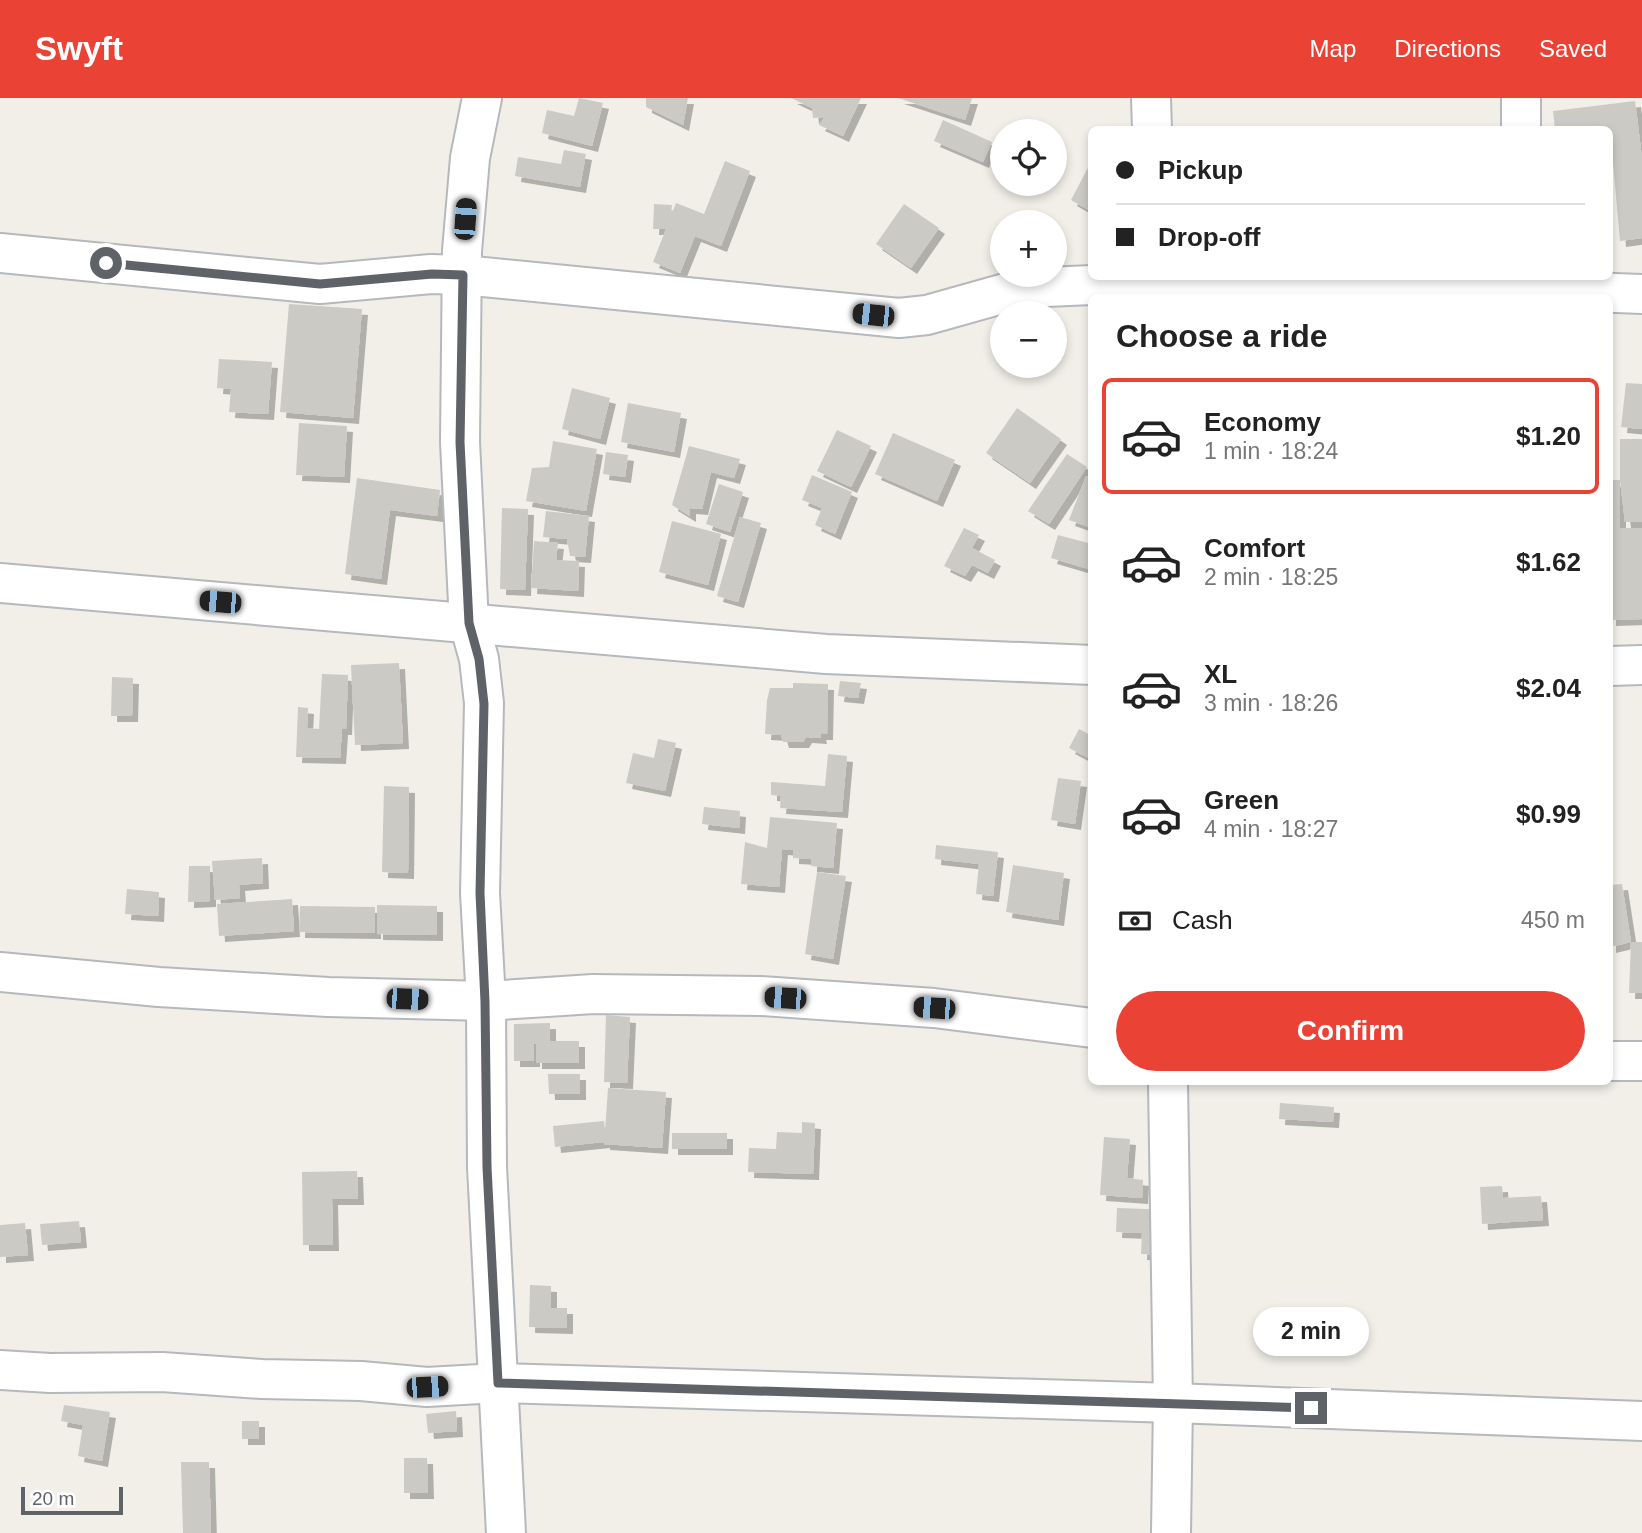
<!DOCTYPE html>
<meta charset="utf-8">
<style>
body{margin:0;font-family:Arial,sans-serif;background:#f2f2f2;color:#222;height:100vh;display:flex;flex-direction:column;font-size:26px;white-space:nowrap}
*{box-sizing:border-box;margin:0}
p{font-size:23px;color:#767676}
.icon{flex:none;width:38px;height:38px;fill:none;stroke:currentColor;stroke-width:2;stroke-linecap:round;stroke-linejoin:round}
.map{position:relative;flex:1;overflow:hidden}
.side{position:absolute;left:1088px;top:196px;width:525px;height:791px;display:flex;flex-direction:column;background:#fff;border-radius:10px;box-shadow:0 4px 10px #0003}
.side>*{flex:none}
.hud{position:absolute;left:1088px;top:28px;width:525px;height:154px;border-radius:10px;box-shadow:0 4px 10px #0003;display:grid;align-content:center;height:154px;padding:0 28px;background:#fff}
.fabs{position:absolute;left:990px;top:21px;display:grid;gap:14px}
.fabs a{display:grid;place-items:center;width:77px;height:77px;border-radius:50%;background:#fff;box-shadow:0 4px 10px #0003;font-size:35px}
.scale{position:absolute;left:21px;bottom:18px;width:102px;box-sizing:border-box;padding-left:7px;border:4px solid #5f6368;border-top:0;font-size:19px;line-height:24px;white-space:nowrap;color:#5f6368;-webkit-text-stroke:5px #fff;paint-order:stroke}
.end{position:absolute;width:32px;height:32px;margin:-16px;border:9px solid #5f6368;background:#fff;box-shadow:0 0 0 4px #fff}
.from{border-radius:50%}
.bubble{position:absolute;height:49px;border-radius:24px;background:#fff;box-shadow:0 4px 10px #0003;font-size:23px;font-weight:800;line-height:49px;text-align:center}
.car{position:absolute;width:21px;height:42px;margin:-21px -10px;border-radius:9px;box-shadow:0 0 5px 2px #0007;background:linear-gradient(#222 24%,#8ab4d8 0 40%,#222 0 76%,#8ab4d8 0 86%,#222 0)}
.hud b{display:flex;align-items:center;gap:24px;height:66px;font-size:26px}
.hud b+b{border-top:2px solid #e0e0e0}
.hud i{width:18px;height:18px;background:#222}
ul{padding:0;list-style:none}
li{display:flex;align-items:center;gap:21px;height:116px;margin:0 14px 10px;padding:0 14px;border:4px solid transparent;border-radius:10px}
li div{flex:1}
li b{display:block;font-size:26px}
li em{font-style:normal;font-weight:800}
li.on{border-color:#ea4335}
li>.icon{width:63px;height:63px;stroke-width:1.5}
h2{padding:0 28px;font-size:32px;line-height:84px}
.pay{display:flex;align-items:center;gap:18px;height:77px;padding:0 28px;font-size:26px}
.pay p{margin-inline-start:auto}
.button{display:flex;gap:14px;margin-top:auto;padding:14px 28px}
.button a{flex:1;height:80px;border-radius:42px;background:#ea4335;color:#fff;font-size:28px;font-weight:800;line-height:80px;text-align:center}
header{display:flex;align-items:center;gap:42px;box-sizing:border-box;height:98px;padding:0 35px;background:#ea4335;color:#fff}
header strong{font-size:33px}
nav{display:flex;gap:38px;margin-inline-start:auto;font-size:24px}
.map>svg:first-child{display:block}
.building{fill:#cccac5;filter:url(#shadow)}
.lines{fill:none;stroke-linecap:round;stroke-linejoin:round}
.minor-casing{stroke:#b5b8bc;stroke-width:42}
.minor{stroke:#fff;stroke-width:38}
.route{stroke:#5f6368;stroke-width:9}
</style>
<header>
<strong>Swyft</strong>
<nav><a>Map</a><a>Directions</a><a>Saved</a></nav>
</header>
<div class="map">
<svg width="1642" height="1435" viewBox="0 0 1642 1435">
<defs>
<filter id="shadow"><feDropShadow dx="6" dy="6" stdDeviation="0" flood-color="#0004"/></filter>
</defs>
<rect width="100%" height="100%" fill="#f1efe8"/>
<g class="building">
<path d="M579 0 603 5 592 48 542 35 547 12 574 18Z"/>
<path d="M646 0H688L683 27 646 9Z"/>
<path d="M791 0H861L843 38 819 27 825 19 813 20 812 10Z"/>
<path d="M898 0H972L965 22Z"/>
<path d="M1635 3 1642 60V140L1620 143 1610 32H1555L1553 13Z"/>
<path d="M943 22 992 44 983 64 934 43Z"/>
<path d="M564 52 586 56 580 89 515 78 518 59 561 66Z"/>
<path d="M1092 62V114L1071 102Z"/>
<path d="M725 63 750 73 721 148 695 138 680 175 653 164 666 131H653L654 106 672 107 671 118 676 105 704 116Z"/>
<path d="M904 106 939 130 911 170 876 146Z"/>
<path d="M289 206 362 211 353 320 280 314Z"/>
<path d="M219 261 272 264 268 316 229 314 231 291 217 290Z"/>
<path d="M1626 285 1642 286V331L1621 329Z"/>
<path d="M572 290 610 300 600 341 562 331Z"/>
<path d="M628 305 681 315 674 354 621 344Z"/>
<path d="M1017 310 1061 341 1030 385 986 355Z"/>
<path d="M299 325 347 328 344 379 296 377Z"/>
<path d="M837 332 871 348 851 389 817 373Z"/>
<path d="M893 335 955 362 937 403 875 376Z"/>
<path d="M1620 341H1642V424H1625L1620 382V430H1642V521L1610 522V382H1620Z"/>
<path d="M553 343 597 351 586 413 526 403 532 370 549 369Z"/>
<path d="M689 348 740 361 734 380 711 374 702 411 690 410V418L672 407Z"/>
<path d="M606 354 628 357 625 379 603 376Z"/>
<path d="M1067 356 1087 369 1049 426 1028 413Z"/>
<path d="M812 377 852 394 835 436 815 427 822 410 802 402Z"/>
<path d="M1086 378 1092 380V430L1069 422Z"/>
<path d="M357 380 440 392 437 418 390 412 381 481 345 476Z"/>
<path d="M719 386 743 394 730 434 706 426Z"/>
<path d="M502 410 528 411 525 492 500 491Z"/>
<path d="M546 413 589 418 585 459 570 458 567 441 543 439Z"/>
<path d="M740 419 761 425 738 504 717 498Z"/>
<path d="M672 423 721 436 708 487 659 474Z"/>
<path d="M964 430 979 437 972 450 995 462 988 475 972 467 965 478 944 468Z"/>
<path d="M1058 437 1092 446V472L1051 460Z"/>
<path d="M534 443 558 445 556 462 579 463 578 493 531 490Z"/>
<path d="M399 565 403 645 355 647 351 567Z"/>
<path d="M322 576 348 577 346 631H342L340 660 296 659 298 609 308 610 307 630 319 631Z"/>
<path d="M112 579 133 580 132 618H111Z"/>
<path d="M840 583 861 585 858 600 838 598Z"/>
<path d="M793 585 828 586 827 636H820L821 640 806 639 803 644H783L781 637 765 636 767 602 770 590H793Z"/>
<path d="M1079 631 1092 638V662L1069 650Z"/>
<path d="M658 641 676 645 665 693 626 685 633 655 654 660Z"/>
<path d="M828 656 847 658 842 714 780 710 781 698 771 697V684L825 688Z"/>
<path d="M1058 680 1081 683 1075 726 1051 722Z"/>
<path d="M384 688 409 689 408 775 382 774Z"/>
<path d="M704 709 740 713 739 730 702 726Z"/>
<path d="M770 719 837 725 833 770 811 768V761L793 760V752L782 751 779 789 741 786 745 744 767 750Z"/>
<path d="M936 747 998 754 993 798 976 796 979 766 935 761Z"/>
<path d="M262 760 263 785 239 787 240 800 215 802 212 763Z"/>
<path d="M1013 767 1064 775 1058 822 1006 814Z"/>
<path d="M189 768H210V803L188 804Z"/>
<path d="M817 774 846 778 833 861 805 856Z"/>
<path d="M1622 786 1631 844 1610 849V787Z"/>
<path d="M127 791 159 794 158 818 125 816Z"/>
<path d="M292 801 294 833 219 838 217 806Z"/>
<path d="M377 807 437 808V837L377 836Z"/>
<path d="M300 808 375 809V835L299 834Z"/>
<path d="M1631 844H1642V895H1629Z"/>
<path d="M606 917 630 919 627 985 604 984Z"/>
<path d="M550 925V943H579V965H536V946H534V963H514V926Z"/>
<path d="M548 976H580V996H549Z"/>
<path d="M608 990 666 994 662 1050 604 1046V1044L555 1049 553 1028 604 1023 605 1033Z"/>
<path d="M1280 1005 1334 1009 1333 1024 1279 1021Z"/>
<path d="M802 1024 815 1025 813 1076 748 1074 749 1050 776 1051 777 1034 802 1035Z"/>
<rect x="672" y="1035" width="55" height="16"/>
<path d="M1104 1039 1130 1041 1127 1080 1143 1082 1142 1100 1100 1097Z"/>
<path d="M357 1073 358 1101H332L333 1147H303L302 1074Z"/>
<path d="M1502 1088 1503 1100 1541 1098 1543 1122 1482 1126 1480 1089Z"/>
<path d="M1117 1110 1175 1112 1174 1157 1141 1156 1142 1135 1116 1134Z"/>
<path d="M79 1123 81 1144 42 1147 40 1126Z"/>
<path d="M25 1125 28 1157 0 1159V1127Z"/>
<path d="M530 1187 551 1188V1210H567V1230L529 1229Z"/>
<path d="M64 1307 110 1314 102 1363 78 1358 83 1327 61 1323Z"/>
<path d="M456 1313 457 1333 428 1335 426 1316Z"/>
<rect x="242" y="1323" width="17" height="18"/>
<path d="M404 1360H427L428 1395H404Z"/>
<path d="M181 1364H209L211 1435H183Z"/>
</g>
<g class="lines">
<defs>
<g id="minor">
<path d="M482 0 470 60 462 153 460 344 469 525 479 561 484 605 480 795 486 903 487 1069 506 1435"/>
<path d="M1151 0 1152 32"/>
<path d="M1521 0V32"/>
<path d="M0 155 320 186 431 176 463 177 899 220 927 217 1016 192 1046 189 1207 182H1266L1642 196"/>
<path d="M0 485 826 556 1092 567"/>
<path d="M1610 568 1642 567"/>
<path d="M0 874 159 889 328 899 486 903 593 896 761 898 934 910 1092 930"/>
<path d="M1610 963H1642"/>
<path d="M1168 984 1173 1305 1171 1435"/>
<path d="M0 1272 50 1275 162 1274 262 1281 361 1283 427 1289 498 1285 1173 1305 1642 1323"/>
</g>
</defs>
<use href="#minor" class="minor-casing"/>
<use href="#minor" class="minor"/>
</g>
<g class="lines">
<path class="route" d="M106 165 320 186 432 176 463 177 460 344 469 525 479 561 484 606 480 795 485 904 487 1069 498 1285 1311 1310"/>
</g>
</svg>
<div class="fabs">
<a><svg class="icon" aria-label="locate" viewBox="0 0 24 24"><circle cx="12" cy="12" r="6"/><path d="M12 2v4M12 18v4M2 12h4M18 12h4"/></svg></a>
<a>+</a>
<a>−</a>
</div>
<div class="scale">20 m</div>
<i class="end from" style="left:106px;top:165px"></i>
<i class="end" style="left:1311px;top:1310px"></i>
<div class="bubble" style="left:1253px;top:1209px;width:116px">2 min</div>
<i class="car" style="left:465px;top:121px;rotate:4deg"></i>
<i class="car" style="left:873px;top:217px;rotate:276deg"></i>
<i class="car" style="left:220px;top:504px;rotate:275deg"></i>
<i class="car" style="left:785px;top:900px;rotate:274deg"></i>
<i class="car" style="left:407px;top:901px;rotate:92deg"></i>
<i class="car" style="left:934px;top:910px;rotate:274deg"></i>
<i class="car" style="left:427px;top:1289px;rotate:87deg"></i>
<div class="hud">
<b><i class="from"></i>Pickup</b>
<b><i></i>Drop-off</b>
</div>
<section class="side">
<h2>Choose a ride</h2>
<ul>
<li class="on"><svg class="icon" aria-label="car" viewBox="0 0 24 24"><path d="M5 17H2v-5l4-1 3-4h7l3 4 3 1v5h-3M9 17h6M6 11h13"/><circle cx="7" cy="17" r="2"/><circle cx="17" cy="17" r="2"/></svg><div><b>Economy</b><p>1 min · 18:24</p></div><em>$1.20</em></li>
<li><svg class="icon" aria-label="car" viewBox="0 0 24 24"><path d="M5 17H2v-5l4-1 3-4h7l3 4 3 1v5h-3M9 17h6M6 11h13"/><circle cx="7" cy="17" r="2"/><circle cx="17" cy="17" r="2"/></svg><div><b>Comfort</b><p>2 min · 18:25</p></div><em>$1.62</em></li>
<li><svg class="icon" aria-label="car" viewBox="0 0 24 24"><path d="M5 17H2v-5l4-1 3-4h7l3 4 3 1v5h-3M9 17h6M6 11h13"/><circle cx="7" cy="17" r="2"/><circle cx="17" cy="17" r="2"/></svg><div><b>XL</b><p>3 min · 18:26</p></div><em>$2.04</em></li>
<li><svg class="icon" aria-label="car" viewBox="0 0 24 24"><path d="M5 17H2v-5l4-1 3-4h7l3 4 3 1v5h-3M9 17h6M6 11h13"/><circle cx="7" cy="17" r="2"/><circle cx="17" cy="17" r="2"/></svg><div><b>Green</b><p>4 min · 18:27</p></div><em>$0.99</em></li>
</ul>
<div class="pay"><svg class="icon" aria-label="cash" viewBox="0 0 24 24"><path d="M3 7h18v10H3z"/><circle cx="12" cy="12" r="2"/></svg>Cash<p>450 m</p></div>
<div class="button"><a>Confirm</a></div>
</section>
</div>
